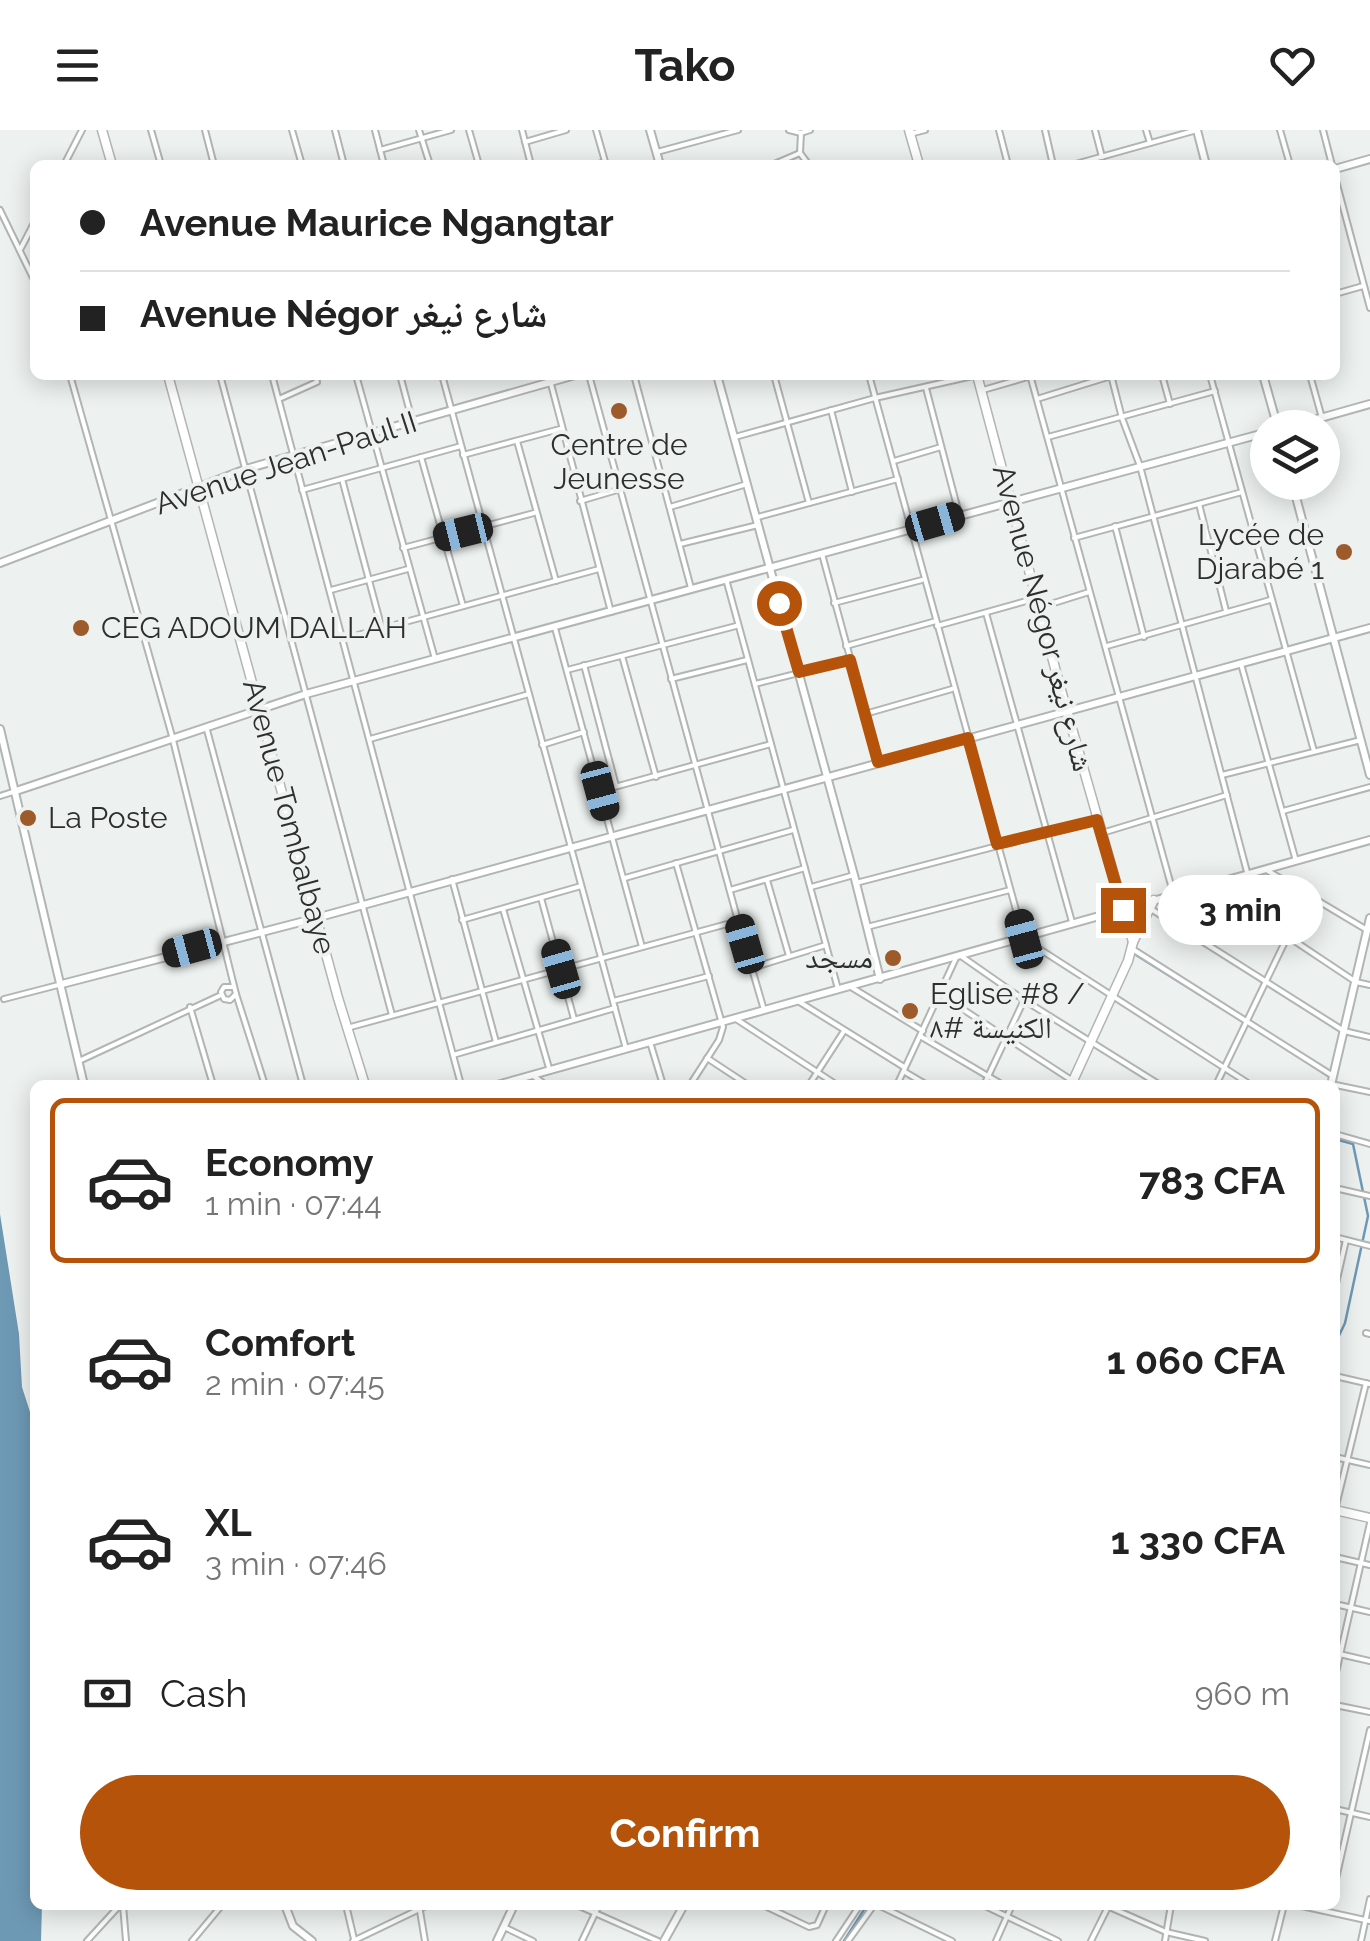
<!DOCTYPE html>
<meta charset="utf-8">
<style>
body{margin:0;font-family:Raleway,"Noto Naskh Arabic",sans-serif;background:#f2f2f2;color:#222;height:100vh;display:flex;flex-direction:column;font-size:38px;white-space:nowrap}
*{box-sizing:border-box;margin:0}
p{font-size:32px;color:#767676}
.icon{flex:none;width:55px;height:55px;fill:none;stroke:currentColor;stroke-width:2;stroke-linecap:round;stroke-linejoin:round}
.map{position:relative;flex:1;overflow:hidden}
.panel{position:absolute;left:30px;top:950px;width:1310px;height:830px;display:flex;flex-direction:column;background:#fff;border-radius:15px;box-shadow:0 5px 25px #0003}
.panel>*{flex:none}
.top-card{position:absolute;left:30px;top:30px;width:1310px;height:220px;border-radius:15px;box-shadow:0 5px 25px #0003;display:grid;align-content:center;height:220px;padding:0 50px;background:#fff}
.fabs{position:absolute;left:1250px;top:280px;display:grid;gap:20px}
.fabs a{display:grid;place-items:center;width:90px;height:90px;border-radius:50%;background:#fff;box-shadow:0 5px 25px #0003;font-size:50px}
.end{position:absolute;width:45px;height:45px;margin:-22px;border:12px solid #b45309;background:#fff;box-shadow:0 0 0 5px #fff}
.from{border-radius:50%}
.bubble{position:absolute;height:70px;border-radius:35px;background:#fff;box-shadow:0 5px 25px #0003;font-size:32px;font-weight:700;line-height:70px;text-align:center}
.car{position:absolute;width:30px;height:60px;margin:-30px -15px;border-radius:12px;box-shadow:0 0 8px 2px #0007;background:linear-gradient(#222 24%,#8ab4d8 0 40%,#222 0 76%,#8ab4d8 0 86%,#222 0)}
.top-card b{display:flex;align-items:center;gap:35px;height:95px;font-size:38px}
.top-card b+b{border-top:2px solid #e0e0e0}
.top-card i{width:25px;height:25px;background:#222}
ul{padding:18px 0 0;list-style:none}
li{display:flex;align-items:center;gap:30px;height:165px;margin:0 20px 15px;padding:0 30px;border:5px solid transparent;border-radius:15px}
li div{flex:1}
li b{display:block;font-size:38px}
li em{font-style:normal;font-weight:700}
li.active{border-color:#b45309}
li>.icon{width:90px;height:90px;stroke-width:1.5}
.pay{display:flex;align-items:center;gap:25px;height:110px;padding:0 50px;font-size:38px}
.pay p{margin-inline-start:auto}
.primary-button{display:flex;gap:20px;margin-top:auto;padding:20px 50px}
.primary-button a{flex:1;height:115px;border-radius:60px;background:#b45309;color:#fff;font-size:40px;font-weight:700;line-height:115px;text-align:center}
header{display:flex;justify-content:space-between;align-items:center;height:130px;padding:0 50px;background:#fff;font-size:45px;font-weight:700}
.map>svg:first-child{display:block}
.water{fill:#6e99b5}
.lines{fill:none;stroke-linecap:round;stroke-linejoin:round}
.stream{stroke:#6e99b5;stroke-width:2.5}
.minor-casing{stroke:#b1b5b4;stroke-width:8}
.tertiary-casing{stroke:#b1b5b4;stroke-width:10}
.secondary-casing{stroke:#b1b5b4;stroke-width:11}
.minor{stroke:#fff;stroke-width:4}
.tertiary{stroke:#fff;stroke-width:6}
.secondary{stroke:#fff;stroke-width:8}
.route{stroke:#b45309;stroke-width:12}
.poi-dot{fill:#9d5a2a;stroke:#edf2f1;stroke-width:4}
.labels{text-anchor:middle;stroke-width:8;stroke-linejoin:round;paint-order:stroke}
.poi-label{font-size:30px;fill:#2d2f2e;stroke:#edf2f1;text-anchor:start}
.street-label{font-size:30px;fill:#2d2f2e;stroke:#edf2f1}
</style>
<header><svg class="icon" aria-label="menu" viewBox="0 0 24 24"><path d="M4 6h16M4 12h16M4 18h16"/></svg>Tako<svg class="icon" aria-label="heart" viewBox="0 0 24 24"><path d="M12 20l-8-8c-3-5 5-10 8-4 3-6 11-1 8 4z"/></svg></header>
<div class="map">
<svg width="1370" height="1811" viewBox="0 0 1370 1811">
<rect width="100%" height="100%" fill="#edf2f1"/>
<path class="water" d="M0 1084 19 1204 22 1257 30 1282 35 1348V1775H42L41 1811H0Z"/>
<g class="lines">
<g class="stream">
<path d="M1136 825 1279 914"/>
<path d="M1290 921 1304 930"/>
<path d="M1335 1009 1353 1014 1368 1086 1345 1193 1335 1214"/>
<path d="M844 1811 867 1775"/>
</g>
<defs>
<g id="minor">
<path d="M151 0 161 35"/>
<path d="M205 0 214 35"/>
<path d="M292 0 302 35"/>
<path d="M335 0 344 35"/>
<path d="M375 0 384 35"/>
<path d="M419 0 430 35"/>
<path d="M469 0 479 35"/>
<path d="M522 0 531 35"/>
<path d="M596 0 606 35"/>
<path d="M789 0 801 3 810 0"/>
<path d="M999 0 1008 35"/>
<path d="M1045 0 1053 35"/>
<path d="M1095 0 1102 27"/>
<path d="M1146 0 1150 13"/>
<path d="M1280 0 1290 35"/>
<path d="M1323 0 1332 35"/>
<path d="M910 4 925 0"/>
<path d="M525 12 566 0"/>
<path d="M380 20 451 0"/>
<path d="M657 22 738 0"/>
<path d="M800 23 809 35"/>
<path d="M64 35 82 0"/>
<path d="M594 35 605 32"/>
<path d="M772 35 800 23 801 3"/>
<path d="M1072 35 1197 0"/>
<path d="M1335 47 1370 178"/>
<path d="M0 80 35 152"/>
<path d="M21 118 35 91"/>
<path d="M1335 164 1363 156"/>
<path d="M70 245 172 606 236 864 230 870 224 869 221 862 224 857H234"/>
<path d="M220 245 392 885"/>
<path d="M272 245 461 955"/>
<path d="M356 245 435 529"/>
<path d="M400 245 412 290"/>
<path d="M442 245 626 919"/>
<path d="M589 245 738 791"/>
<path d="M634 245 691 458"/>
<path d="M774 245 809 373"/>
<path d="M869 245 1024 809 1251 955"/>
<path d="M1030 245 1174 766"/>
<path d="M1111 245 1122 288 1140 336 1247 742"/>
<path d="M1162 245 1170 274"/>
<path d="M1210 245 1314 621"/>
<path d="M1310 245 1322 288"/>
<path d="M551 254 611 482"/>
<path d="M926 258 959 384"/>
<path d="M983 260 1031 246"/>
<path d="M279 269 317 252 315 245"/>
<path d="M1037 269 1111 246"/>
<path d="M831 280 852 362"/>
<path d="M735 307 875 268 977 245"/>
<path d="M1048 307 1215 261"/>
<path d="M517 311 556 451"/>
<path d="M463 325 560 299"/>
<path d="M421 327 463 476"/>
<path d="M894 331 941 317"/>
<path d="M342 349 382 499"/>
<path d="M302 360 461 316"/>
<path d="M580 371 661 347"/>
<path d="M1199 374 1226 481"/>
<path d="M670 377 747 354"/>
<path d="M758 387 898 349"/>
<path d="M1115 396 1144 507"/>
<path d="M1074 408 1242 362"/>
<path d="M680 414 758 395"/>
<path d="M403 418 534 383"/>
<path d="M822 424 878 631"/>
<path d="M726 449 838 859"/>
<path d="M331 460 408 439"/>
<path d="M834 473 922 450"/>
<path d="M1041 477 1089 462"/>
<path d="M986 483 1072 792"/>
<path d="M937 496 1037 468"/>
<path d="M555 498 642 817"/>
<path d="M343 509 599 439"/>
<path d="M846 516 936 491"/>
<path d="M1107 516 1270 470"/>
<path d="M622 526 656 647"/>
<path d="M1241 534 1296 731"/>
<path d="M584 535 616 656"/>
<path d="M567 540 736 496"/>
<path d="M671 549 747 530"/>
<path d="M755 554 851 530"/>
<path d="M865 584 952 559"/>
<path d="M207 600 303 955"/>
<path d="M370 609 529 564"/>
<path d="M542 615 584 602"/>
<path d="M1222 645 1361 610"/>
<path d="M600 661 771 614"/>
<path d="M0 666 16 661"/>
<path d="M1283 681 1370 657"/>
<path d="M1102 703 1227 665"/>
<path d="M676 733 723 897 719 910 690 955"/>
<path d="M1268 741 1367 800"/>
<path d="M625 748 793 700"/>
<path d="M452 749 496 912"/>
<path d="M767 750 789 826"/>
<path d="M856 753 1097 690"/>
<path d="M1212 756 1356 852 1370 855"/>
<path d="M811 757 854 745"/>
<path d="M730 760 805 738"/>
<path d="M541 768 574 889"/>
<path d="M503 779 549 938"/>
<path d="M1151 779 1344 901 1370 907"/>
<path d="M462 790 581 756"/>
<path d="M867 797 1010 760"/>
<path d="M1134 820 1333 946"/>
<path d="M961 826 1024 870 1160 955"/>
<path d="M752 838 826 815"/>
<path d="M851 857 923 901"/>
<path d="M236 864 265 955"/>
<path d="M941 865 1079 955"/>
<path d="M4 869 62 854"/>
<path d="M613 871 709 846"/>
<path d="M798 871 904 937"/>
<path d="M190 877 213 955"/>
<path d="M736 889 837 955"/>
<path d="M347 898 738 791 764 880"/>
<path d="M920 906 1003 955"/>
<path d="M650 912 663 955"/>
<path d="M453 925 615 878"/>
<path d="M707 928 748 955"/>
<path d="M79 931 219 866"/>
<path d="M905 942 927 955"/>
<path d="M532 945 546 955"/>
<path d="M1331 954 1370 962"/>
<path d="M809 955 844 901"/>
<path d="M897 955 956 828"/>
<path d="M984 955 1024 870"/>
<path d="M1216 955 1308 764"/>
<path d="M1335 1004 1370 1014"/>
<path d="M1335 1058 1370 1066"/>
<path d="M1335 1107 1370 1116"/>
<path d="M1335 1158 1346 1110"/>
<path d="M1366 1203 1370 1204"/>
<path d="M1335 1246 1370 1254"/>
<path d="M1335 1327 1370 1335"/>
<path d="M1335 1380 1366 1253"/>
<path d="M1335 1427 1370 1435"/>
<path d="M1335 1474 1370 1482"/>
<path d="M1335 1523 1370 1531"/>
<path d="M1335 1547 1370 1393"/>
<path d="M1335 1575 1370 1582"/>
<path d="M1335 1679 1370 1687"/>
<path d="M1335 1753 1370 1600"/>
<path d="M123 1775 126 1811"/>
<path d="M346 1775 354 1809"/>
<path d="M419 1775 425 1811"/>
<path d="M577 1775 658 1811"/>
<path d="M763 1775 809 1797 817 1795 826 1775"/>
<path d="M878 1775 952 1811"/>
<path d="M983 1775 1058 1811"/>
<path d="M1105 1775 1166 1802 1205 1811"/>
<path d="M1297 1775 1370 1791"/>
<path d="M504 1797 533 1811"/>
<path d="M87 1811 120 1775"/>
<path d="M192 1811 222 1775"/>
<path d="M353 1811 428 1775"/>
<path d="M582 1811 599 1775"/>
<path d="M836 1811 860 1775"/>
<path d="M848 1811 874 1775"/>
<path d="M996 1811 1012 1775"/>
<path d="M1091 1811 1108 1777"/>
<path d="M1165 1811 1171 1775"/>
<path d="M1275 1811 1284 1775"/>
<path d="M1361 1811 1370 1769"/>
</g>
<g id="tertiary">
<path d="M650 0 660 35"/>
<path d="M1197 0 1206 35"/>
<path d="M1335 39 1370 29"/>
<path d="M717 245 854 745 880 849"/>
<path d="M1263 245 1278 298"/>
<path d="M1285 298 1370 274"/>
<path d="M1292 352 1370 645"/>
<path d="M0 433 246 339 575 245"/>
<path d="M0 599 84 955"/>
<path d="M16 661 306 564 1268 302"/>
<path d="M62 854 316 788 1370 498"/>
<path d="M497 955 1370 710"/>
<path d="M1331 955 1370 788"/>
<path d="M285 1775 293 1796 312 1811"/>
<path d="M497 1811 514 1775"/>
<path d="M664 1811 684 1775"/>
</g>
<g id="secondary">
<path d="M102 0 112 35"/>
<path d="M909 0 919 35"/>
<path d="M168 245 338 868 365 955"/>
<path d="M977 245 1059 553 1133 812 1128 831 1071 955"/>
<path d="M1133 812 1154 770"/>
<path d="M1335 1380 1370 1388"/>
</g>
</defs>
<use href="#minor" class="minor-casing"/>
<use href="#tertiary" class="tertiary-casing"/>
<use href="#secondary" class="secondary-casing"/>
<use href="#minor" class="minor"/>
<use href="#tertiary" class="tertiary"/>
<use href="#secondary" class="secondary"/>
</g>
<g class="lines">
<path class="route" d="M779 473 799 542 850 530 878 632 968 608 997 714 1097 690 1123 780"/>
</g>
<g class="poi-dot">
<circle cx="619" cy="281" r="10"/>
<circle cx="1344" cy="422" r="10"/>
<circle cx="81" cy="498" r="10"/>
<circle cx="28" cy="688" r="10"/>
<circle cx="893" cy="828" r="10"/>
<circle cx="910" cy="881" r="10"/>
</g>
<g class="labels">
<g class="poi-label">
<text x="619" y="325" text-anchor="middle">Centre de<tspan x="619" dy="34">Jeunesse</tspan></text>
<text x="1324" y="415" text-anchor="end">Lycée de<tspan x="1324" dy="34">Djarabé 1</tspan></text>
<text x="101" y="508">CEG ADOUM DALLAH</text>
<text x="48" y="698">La Poste</text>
<text x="873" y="838" text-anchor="end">مسجد</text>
<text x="930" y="874">Eglise #8 /<tspan x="930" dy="34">الكنيسة #٨</tspan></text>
</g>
<g class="street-label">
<text transform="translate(286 333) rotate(-18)" y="10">Avenue Jean-Paul II</text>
<text transform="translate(1043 488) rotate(75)" y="10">Avenue Négor شارع نيغر</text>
<text transform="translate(289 687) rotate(75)" y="10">Avenue Tombalbaye</text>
</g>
</g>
</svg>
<div class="fabs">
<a><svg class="icon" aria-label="layers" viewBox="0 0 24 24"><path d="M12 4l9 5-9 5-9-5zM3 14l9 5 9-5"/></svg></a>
</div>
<i class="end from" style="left:779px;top:473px"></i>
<i class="end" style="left:1123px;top:780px"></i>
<div class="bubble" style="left:1158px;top:745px;width:165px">3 min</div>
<i class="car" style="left:935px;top:392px;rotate:74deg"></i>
<i class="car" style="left:463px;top:402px;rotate:256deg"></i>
<i class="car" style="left:600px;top:661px;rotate:165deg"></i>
<i class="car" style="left:1024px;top:809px;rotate:345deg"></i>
<i class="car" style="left:745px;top:814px;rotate:344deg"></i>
<i class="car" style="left:192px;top:818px;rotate:255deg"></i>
<i class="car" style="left:561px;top:839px;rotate:344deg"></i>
<div class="top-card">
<b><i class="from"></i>Avenue Maurice Ngangtar</b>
<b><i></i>Avenue Négor شارع نيغر</b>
</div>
<section class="panel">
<ul>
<li class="active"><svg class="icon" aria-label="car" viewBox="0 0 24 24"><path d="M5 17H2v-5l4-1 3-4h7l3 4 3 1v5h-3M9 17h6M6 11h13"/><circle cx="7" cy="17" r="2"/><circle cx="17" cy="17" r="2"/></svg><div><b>Economy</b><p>1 min · 07:44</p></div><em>783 CFA</em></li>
<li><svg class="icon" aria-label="car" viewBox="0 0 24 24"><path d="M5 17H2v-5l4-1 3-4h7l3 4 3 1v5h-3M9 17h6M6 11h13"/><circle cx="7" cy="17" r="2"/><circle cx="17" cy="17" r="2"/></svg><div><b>Comfort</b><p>2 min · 07:45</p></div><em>1 060 CFA</em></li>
<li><svg class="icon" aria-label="car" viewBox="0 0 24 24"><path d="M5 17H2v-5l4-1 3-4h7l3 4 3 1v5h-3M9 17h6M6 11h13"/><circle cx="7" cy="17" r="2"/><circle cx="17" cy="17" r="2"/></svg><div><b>XL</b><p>3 min · 07:46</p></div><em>1 330 CFA</em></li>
</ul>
<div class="pay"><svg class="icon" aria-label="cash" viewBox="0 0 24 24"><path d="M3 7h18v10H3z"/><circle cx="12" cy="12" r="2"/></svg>Cash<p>960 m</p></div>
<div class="primary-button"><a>Confirm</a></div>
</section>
</div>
